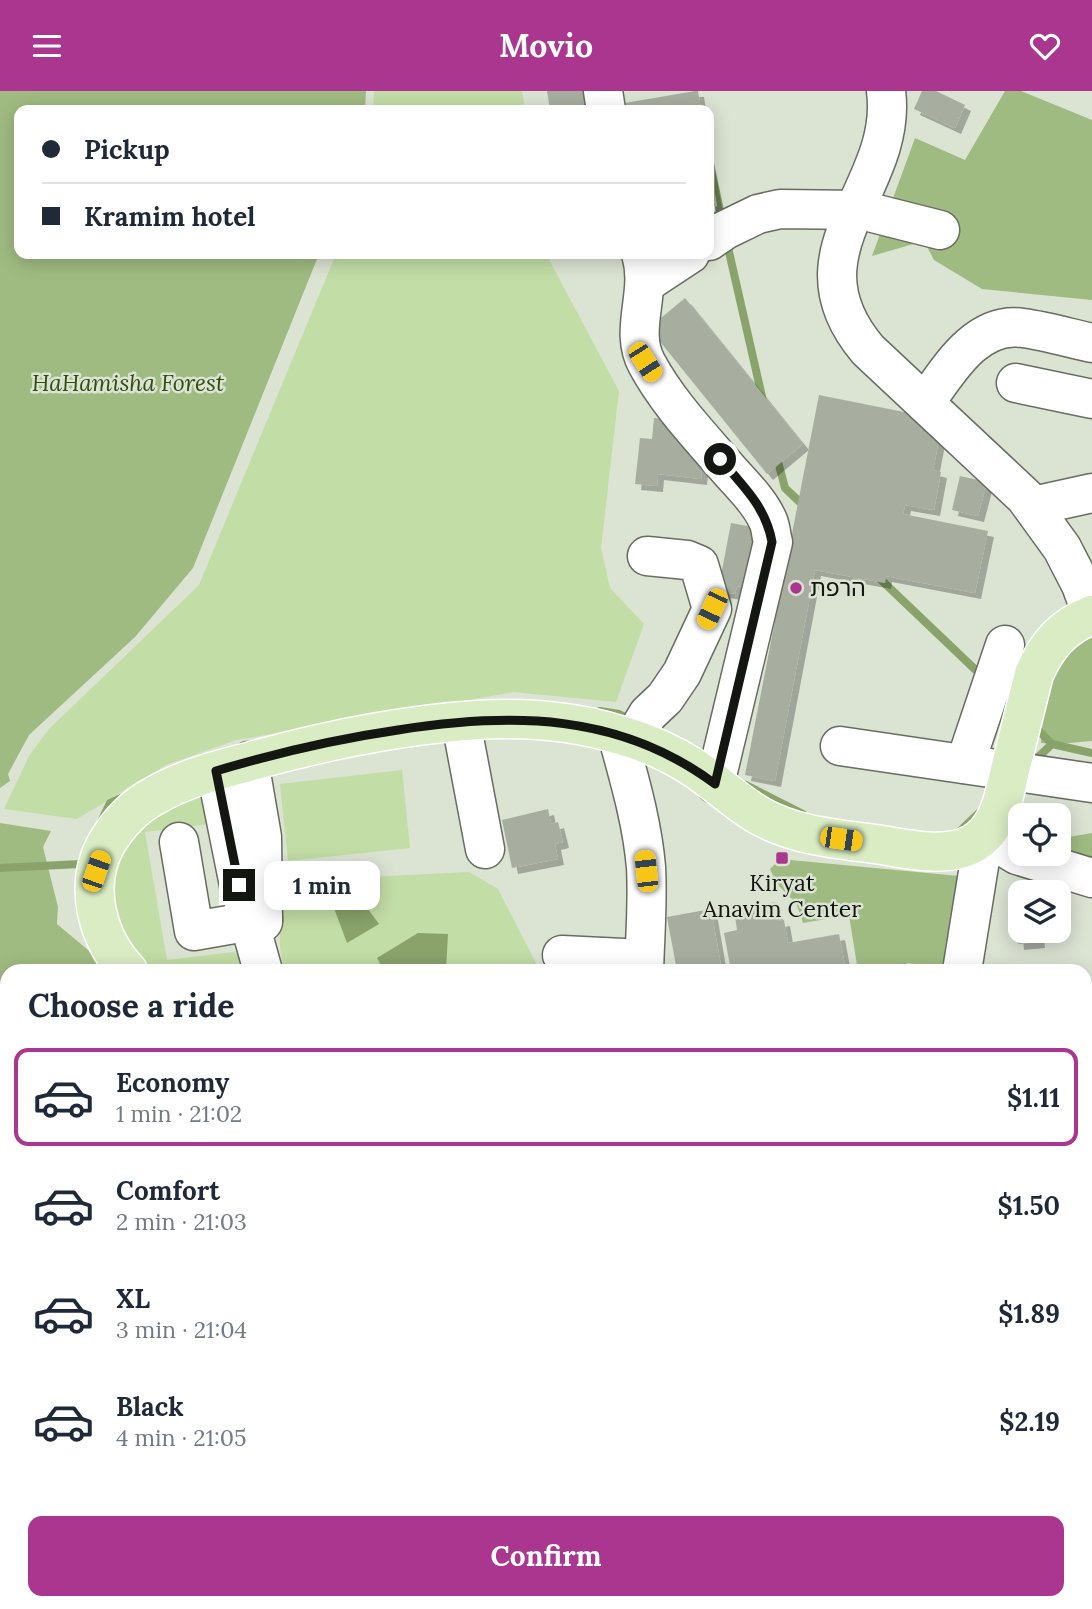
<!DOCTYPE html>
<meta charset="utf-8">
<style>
body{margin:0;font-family:Lora,"Noto Sans Hebrew",serif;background:#f6f6f7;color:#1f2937;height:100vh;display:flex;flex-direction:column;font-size:26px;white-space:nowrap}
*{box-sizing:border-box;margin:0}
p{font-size:23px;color:#747a83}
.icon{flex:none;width:38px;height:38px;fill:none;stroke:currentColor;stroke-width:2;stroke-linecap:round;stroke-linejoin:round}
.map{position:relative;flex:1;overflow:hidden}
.drawer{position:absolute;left:0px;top:873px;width:1092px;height:646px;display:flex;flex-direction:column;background:#fff;border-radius:21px 21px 0 0;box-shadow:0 4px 18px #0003}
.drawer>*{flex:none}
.hud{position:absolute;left:14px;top:14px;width:700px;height:154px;border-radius:14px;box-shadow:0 4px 18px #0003;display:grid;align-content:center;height:154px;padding:0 28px;background:#fff}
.tools{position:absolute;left:1008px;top:712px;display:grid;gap:14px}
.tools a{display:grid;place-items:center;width:63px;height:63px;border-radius:14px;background:#fff;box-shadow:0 4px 18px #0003;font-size:35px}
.end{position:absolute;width:32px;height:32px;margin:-16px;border:9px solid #141711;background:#fff;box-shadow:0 0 0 4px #fff}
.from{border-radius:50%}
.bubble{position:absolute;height:49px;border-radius:14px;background:#fff;box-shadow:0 4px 18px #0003;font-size:23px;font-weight:700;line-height:49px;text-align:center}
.car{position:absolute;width:21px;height:42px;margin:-21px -10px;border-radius:9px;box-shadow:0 0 5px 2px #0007;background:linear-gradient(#f5c518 24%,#345 0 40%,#f5c518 0 76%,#345 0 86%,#f5c518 0)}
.hud b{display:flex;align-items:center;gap:24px;height:66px;font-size:26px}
.hud b+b{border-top:2px solid #e0e1e3}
.hud i{width:18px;height:18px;background:#1f2937}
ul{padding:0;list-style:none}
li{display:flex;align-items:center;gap:21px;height:98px;margin:0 14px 10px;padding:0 14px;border:4px solid transparent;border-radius:14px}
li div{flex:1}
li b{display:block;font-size:26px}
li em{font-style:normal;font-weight:700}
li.active{border-color:#aa368f}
li>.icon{width:63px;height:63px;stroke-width:1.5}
h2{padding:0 28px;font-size:32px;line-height:84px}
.action{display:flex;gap:14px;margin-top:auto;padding:14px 28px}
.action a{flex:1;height:80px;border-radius:14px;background:#aa368f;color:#fff;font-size:28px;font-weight:700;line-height:80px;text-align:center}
header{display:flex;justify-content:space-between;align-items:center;height:91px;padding:0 28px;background:#aa368f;color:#fff;font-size:32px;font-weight:700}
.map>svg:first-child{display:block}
.green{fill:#c3dda6}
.forest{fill:#a0bb82}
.water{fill:#89a36b}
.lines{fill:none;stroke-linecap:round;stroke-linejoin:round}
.stream{stroke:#89a36b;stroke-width:8}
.building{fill:#a7ae9f;filter:url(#shadow)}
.minor-casing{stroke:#676d60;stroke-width:41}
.major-casing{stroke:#fff;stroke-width:41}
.minor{stroke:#fff;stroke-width:38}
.major{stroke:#d9ecc3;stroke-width:38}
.route{stroke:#141711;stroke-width:9}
.poi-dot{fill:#aa368f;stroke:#dbe3d3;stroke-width:2.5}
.labels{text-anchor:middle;stroke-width:5;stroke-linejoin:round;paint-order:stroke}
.park-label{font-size:23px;font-style:italic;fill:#344c0e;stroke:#dbe3d3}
.poi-label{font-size:23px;fill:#141711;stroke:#dbe3d3;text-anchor:start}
</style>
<header><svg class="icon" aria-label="menu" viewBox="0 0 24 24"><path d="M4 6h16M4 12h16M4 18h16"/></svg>Movio<svg class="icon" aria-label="heart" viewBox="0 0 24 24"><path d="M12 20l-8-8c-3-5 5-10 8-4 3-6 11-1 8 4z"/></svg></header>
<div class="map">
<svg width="1092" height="1518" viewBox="0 0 1092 1518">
<defs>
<filter id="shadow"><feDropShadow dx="6" dy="6" stdDeviation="0" flood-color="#0004"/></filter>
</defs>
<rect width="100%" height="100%" fill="#dbe3d3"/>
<g class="green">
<path d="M374 0H522L525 19H373Z"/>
<path d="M336 163H546L619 300 601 457 610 497 644 533 616 611 513 601 428 617 236 649 166 674 77 728 4 718 29 665 48 639 199 494Z"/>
<path d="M402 679 410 757 288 770 280 693Z"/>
<path d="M204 702 208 733 145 741 167 869 233 861 242 865 247 880H152C141 868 125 853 119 837 106 801 119 752 150 729 166 717 186 710 204 702Z"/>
<path d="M469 781 498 798 540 880H285C275 851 282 820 284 790Z"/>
<path d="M616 1512H692V1518H617Z"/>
</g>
<g class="forest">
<path d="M0 0H366L365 19H19V163H319L193 477 135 546 29 644 8 683 10 690 0 697Z"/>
<path d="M1005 0H1021L1092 29V209L982 198 934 169 924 150 872 165 915 47 965 69Z"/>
<path d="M1092 541V650L1058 653 1041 652V611L1059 568Z"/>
<path d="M0 732 51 740 43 756 58 816 57 833 113 880H7V1512H28V1518H0Z"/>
<path d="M1092 742V772L1059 763V750L1063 747Z"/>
<path d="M780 768 959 785 948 877 907 872 906 880H858L849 824 803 832 796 812 777 793 770 778Z"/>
<path d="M764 1512H820L819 1518H764Z"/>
</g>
<g class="water">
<path d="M354 799 379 833 347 852 331 809Z"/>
<path d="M418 842 448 843 446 880H384L377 867Z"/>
</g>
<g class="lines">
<g class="stream">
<path d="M709 67 722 129"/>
<path d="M727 152 763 310"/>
<path d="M776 363 785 397 806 417"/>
<path d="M876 484 983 586"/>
<path d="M600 620 619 623 631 629"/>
<path d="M1033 634 1052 653"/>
<path d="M1033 671 1052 653 1092 662"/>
<path d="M746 694 803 723"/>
<path d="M102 729 110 712 125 705"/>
<path d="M959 741 980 721"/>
<path d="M0 777 80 773 83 766"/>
</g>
</g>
<g class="building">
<path d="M547 0H591L594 19H550Z"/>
<path d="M695 0H698L701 19H626L625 12Z"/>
<path d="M922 0H936L965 14 955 37 914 18Z"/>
<path d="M709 73 717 115 709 116Z"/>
<path d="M685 207 803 353 767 383 649 237Z"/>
<path d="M819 304 924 325 921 341 940 344 933 379 941 381 934 419 905 414 903 423 988 440 975 502 886 485 885 492 815 479 775 690 745 684Z"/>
<path d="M654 327 683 330 704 361 701 388 658 383 657 395 635 393 640 347 652 348Z"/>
<path d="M960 385 987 391 978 425 952 419Z"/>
<path d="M731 432 763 438 751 498 737 495 735 503 718 500Z"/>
<path d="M548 718 551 733 558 731 563 751 555 753 558 768 512 777 502 729Z"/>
<path d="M1035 796V802H1020V840H1038L1039 851 1018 853 1013 798Z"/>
<path d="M775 811 778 830 784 829 788 852 839 843 846 880H731L724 842 737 839 734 819Z"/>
<path d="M711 818 721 875 696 880H677L667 826Z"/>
<rect x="1085" y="1130" width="7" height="53"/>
<rect x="1085" y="1241" width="7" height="82"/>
<path d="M143 1512H370L371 1518H143Z"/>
<path d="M544 1512H566V1515H571V1518H544Z"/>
<path d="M720 1512H756V1518H719Z"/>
<path d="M837 1512H866L865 1518H836Z"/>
<path d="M913 1512H946L945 1518H912Z"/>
</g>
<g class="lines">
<defs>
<g id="minor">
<path d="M603 0 606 19"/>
<path d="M886 0C899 98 784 160 868 259L1025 406 1062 457 1081 494 1092 524"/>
<path d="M709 150 725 139 758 123 780 118 861 119 940 139"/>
<path d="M641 163C653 202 628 239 647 273 668 312 700 345 729 379 743 395 760 411 768 430 771 436 771 445 773 451L715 693"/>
<path d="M646 192 690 163"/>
<path d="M1016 292 1092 308"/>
<path d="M925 312C948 280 976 230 1023 237 1046 240 1069 247 1092 252"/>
<path d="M1033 415 1092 402"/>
<path d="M461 631 485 758"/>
<path d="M617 643C629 687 642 730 646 776 648 810 645 846 644 880"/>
<path d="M633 648 648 623 665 607 682 582 712 518 699 474 687 469 647 465"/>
<path d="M840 655 1092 692"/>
<path d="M249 670 262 746 263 831"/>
<path d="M965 673 1005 554"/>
<path d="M216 680 239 794 263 880"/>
<path d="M179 751 194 840 263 828"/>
<path d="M562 864 644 868"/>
<path d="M962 880 984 744 1017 764 1092 787"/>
<path d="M1085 1097 1092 1079"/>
<path d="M127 1512 128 1518"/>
<path d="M506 1512V1518"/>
<path d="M1022 1512 1025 1518"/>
<path d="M1076 1512 1077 1518"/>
<path d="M619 1518 620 1512"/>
<path d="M713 1518 714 1512"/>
<path d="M883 1518V1512"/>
</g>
<g id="major">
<path d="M128 880C97 847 83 795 106 753 118 733 133 716 154 705 183 688 217 679 248 671 323 650 400 634 477 629 524 626 574 630 620 644 646 651 671 662 694 677 717 692 737 712 760 725 798 746 840 748 882 754 907 758 937 765 963 757 975 753 985 745 992 734 1003 717 1006 695 1011 675 1019 644 1026 614 1034 583 1047 554 1062 536 1092 524"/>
<path d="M0 972 7 976"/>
<path d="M0 1157 7 1165"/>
<path d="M91 1512 92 1518"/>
</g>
</defs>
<use href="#minor" class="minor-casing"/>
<use href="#major" class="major-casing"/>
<use href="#minor" class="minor"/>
<use href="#major" class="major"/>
</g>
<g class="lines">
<path class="route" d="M239 794 216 680C276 662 336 648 398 639 512 621 620 622 715 693L772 451C766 416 743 395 720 368"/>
</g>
<g class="poi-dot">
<circle cx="796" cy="497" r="7"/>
<rect x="775" y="760" width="14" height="14" rx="3.5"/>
</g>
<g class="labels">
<g class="park-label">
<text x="128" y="300">HaHamisha Forest</text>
</g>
<g class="poi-label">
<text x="810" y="505">הרפת</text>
<text x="782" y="800" text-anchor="middle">Kiryat<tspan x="782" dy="26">Anavim Center</tspan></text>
</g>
</g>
</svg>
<div class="tools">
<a><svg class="icon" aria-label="locate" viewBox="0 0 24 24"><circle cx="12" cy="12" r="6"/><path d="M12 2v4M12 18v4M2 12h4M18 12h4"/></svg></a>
<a><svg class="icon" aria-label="layers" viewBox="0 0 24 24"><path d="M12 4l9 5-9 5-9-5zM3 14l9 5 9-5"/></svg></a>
</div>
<i class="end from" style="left:720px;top:368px"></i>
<i class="end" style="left:239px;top:794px"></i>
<div class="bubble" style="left:264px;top:770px;width:116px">1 min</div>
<i class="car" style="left:645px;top:271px;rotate:147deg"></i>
<i class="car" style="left:712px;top:518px;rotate:205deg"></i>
<i class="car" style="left:841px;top:748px;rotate:98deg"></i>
<i class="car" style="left:96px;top:780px;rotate:19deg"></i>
<i class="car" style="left:646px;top:780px;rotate:354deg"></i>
<div class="hud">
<b><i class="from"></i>Pickup</b>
<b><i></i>Kramim hotel</b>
</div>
<section class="drawer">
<h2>Choose a ride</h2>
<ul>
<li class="active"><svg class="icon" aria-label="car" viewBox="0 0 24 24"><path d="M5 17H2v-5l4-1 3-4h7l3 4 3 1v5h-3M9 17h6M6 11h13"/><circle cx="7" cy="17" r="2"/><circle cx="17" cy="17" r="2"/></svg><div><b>Economy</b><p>1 min · 21:02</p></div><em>$1.11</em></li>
<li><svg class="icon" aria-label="car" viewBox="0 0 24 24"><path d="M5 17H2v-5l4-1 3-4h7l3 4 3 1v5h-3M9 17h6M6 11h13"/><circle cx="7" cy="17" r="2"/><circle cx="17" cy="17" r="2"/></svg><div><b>Comfort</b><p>2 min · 21:03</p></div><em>$1.50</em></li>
<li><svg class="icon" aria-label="car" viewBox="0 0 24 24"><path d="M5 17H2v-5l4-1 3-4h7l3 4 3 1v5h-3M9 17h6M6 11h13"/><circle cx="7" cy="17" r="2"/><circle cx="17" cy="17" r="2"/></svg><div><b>XL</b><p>3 min · 21:04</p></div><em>$1.89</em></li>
<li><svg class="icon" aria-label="car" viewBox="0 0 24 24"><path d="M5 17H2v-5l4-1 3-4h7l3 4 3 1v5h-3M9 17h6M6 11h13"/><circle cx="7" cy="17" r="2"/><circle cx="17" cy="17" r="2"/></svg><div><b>Black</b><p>4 min · 21:05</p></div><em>$2.19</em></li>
</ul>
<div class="action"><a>Confirm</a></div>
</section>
</div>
